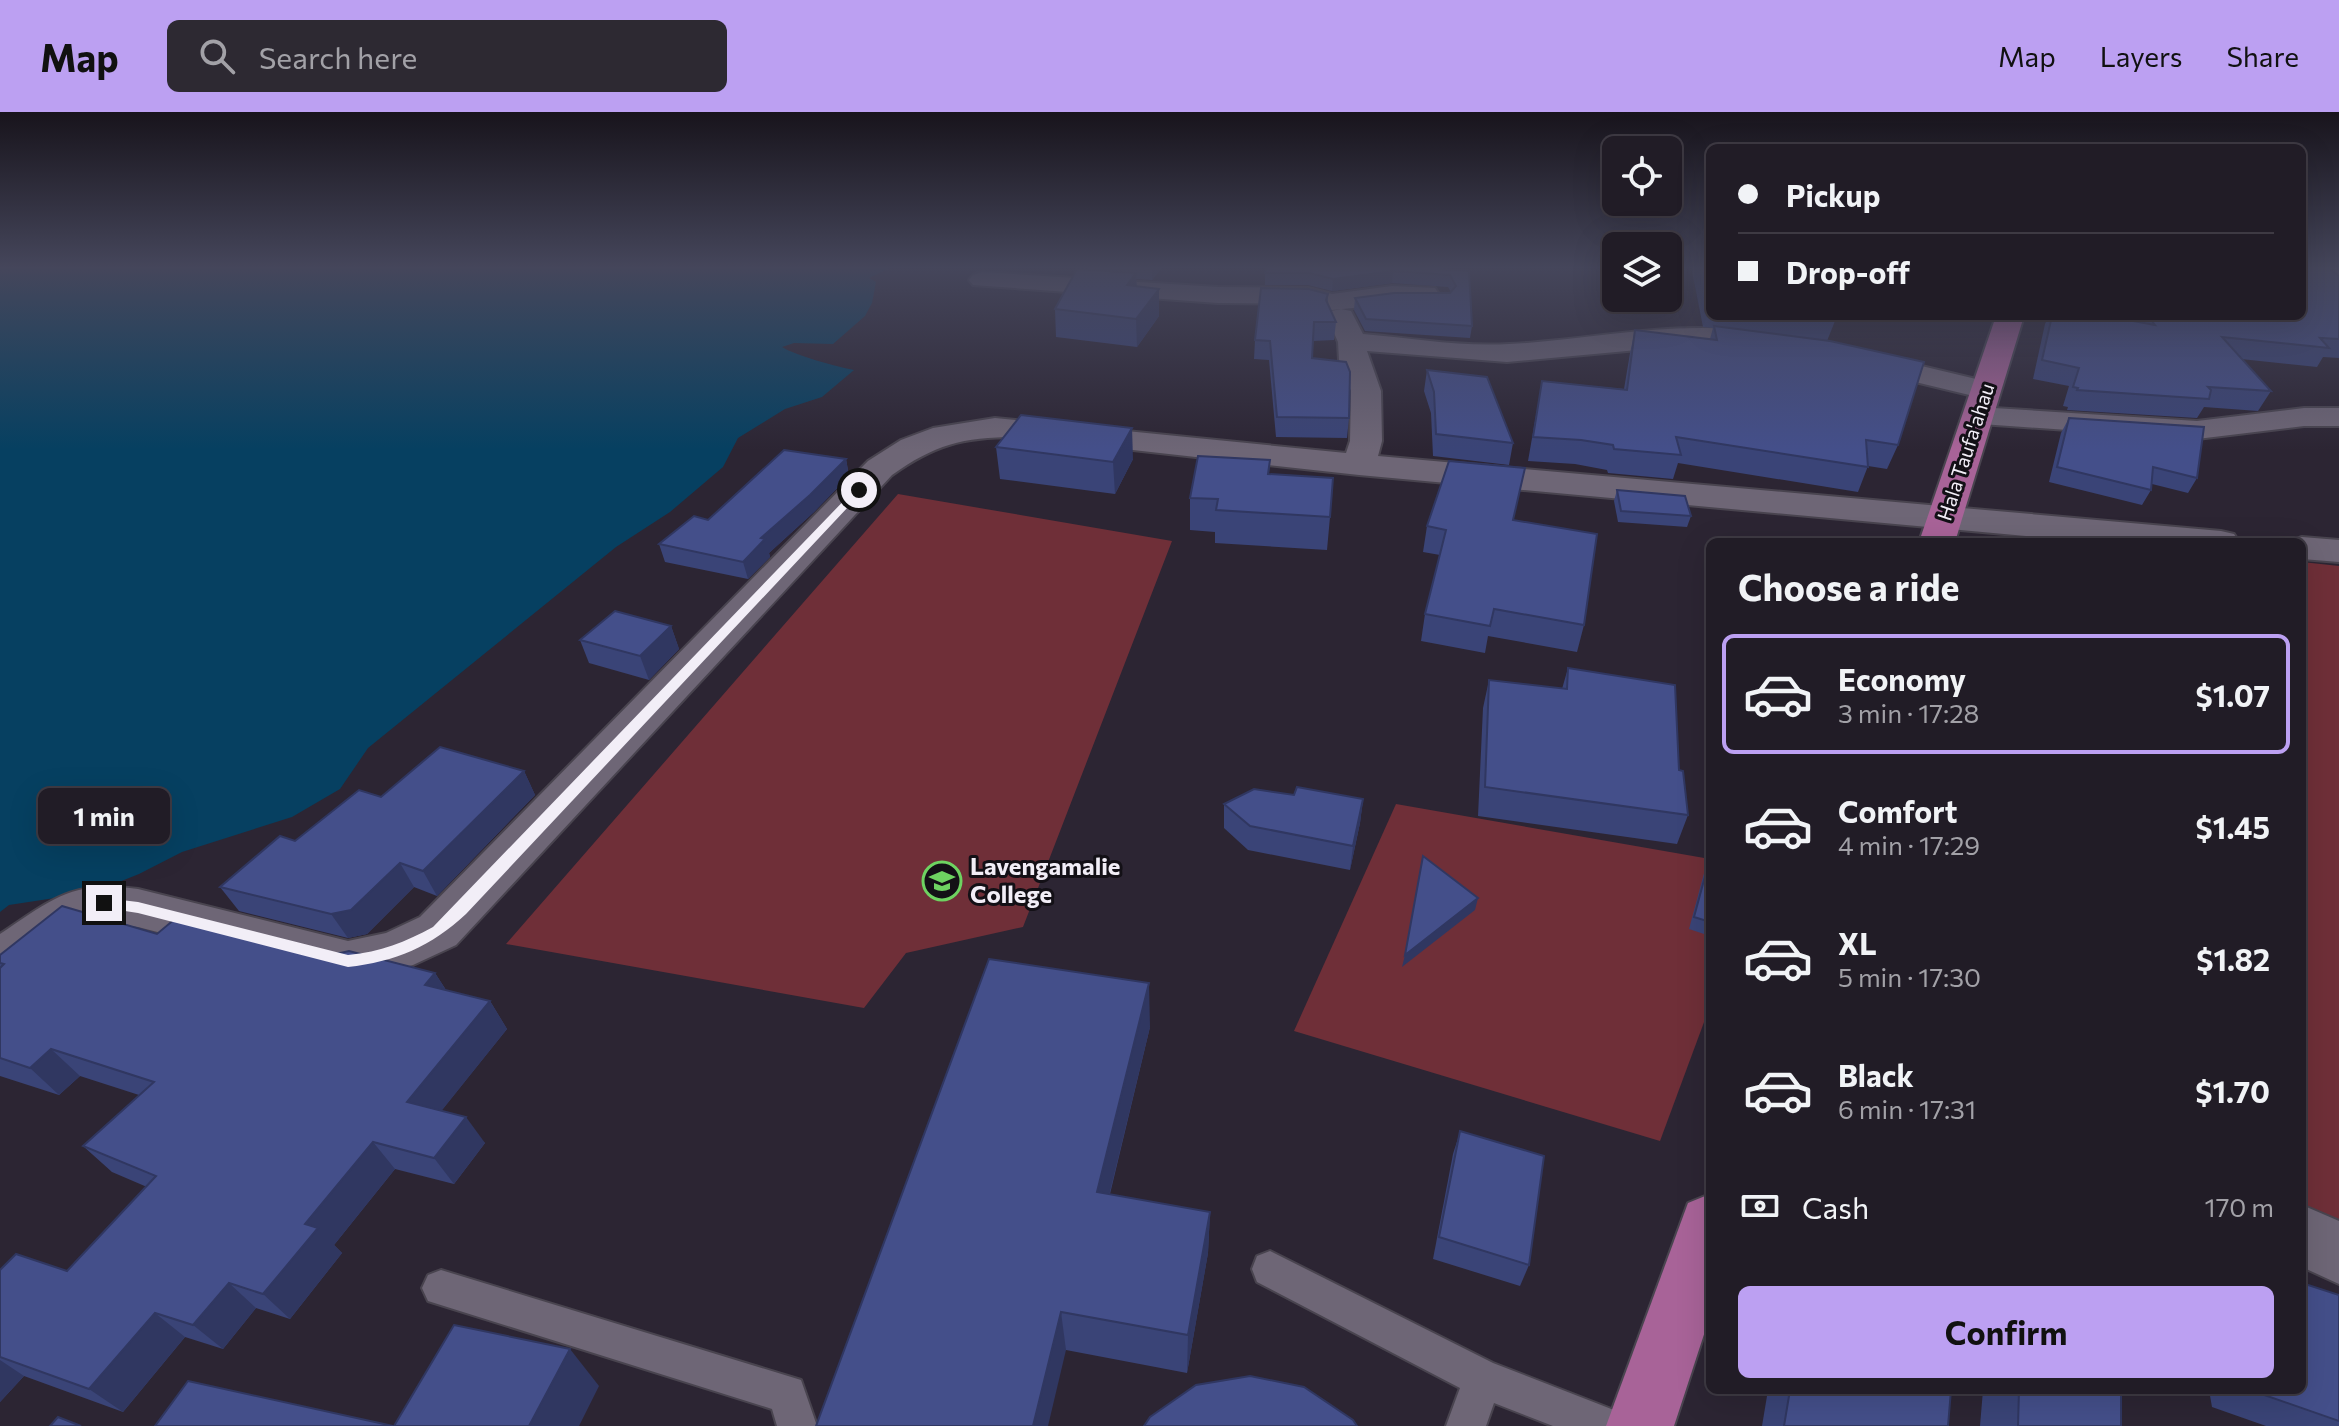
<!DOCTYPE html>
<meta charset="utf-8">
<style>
body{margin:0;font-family:Commissioner,sans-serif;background:#2d2932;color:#f1f3f6;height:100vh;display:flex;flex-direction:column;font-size:30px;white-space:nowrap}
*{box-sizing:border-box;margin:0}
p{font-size:26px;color:#a2a1a7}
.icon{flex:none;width:44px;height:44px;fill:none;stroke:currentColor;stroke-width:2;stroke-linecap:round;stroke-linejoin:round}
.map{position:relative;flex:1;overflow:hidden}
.panel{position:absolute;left:1706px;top:426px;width:600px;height:856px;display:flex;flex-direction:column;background:#211c26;border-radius:12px;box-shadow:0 8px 32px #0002,0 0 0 2px #3e3a43}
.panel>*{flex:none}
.hud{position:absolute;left:1706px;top:32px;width:600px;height:176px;border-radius:12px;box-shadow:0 8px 32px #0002,0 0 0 2px #3e3a43;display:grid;align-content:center;height:176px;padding:0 32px;background:#211c26}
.tools{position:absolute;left:1602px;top:24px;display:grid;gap:16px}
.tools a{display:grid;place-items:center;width:80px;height:80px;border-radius:12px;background:#211c26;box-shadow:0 8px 32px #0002,0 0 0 2px #3e3a43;font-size:40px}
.end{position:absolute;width:36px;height:36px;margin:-18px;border:10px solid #f2eef7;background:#111;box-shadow:0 0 0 4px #111}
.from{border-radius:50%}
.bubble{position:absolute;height:56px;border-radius:12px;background:#211c26;box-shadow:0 8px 32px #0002,0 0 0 2px #3e3a43;font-size:26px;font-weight:700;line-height:56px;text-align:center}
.hud b{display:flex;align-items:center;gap:28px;height:76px;font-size:30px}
.hud b+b{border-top:2px solid #3e3a43}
.hud i{width:20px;height:20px;background:#f1f3f6}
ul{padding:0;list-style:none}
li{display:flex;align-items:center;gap:24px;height:120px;margin:0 16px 12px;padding:0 16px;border:4px solid transparent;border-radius:12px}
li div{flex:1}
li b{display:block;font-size:30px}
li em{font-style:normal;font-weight:700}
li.active{border-color:#bca0f2}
li>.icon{width:72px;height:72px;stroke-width:1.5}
h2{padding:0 32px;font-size:36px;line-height:96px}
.pay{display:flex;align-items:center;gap:20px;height:88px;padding:0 32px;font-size:30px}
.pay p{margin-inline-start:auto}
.primary-button{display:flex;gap:16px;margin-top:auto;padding:16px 32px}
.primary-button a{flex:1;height:92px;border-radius:12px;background:#bca0f2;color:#111;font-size:32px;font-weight:700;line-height:92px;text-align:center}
header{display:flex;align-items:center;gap:48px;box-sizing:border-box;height:112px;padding:0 40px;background:#bca0f2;color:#111}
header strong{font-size:38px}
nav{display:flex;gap:44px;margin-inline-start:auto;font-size:28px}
.search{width:560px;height:72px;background:#2d2932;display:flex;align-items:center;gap:20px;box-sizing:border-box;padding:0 28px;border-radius:12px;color:#a2a1a7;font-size:30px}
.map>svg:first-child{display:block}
.green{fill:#6f2f38}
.water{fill:#064061}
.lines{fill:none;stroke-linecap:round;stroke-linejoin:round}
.lane-casing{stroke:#49444f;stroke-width:4}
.street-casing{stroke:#49444f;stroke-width:4}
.secondary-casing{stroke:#49444f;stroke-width:4}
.primary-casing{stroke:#49444f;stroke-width:4}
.lane{fill:#6e6676;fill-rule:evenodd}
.street{fill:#6e6676;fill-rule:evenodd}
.secondary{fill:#6e6676;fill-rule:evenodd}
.primary{fill:#a86398;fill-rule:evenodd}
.wall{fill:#3a4477}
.shaded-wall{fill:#303761}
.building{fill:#444f8a;stroke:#303761;stroke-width:2}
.route{fill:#f2eef7}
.labels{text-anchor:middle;stroke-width:6;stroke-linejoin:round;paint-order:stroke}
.far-street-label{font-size:20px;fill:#f2eef7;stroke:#131016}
.poi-label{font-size:24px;font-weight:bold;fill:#f2eef7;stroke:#131016;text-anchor:start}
</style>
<header>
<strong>Map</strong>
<div class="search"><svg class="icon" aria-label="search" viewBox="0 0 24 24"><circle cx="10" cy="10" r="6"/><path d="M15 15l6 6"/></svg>Search here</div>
<nav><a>Map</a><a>Layers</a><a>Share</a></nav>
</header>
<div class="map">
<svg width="2339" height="1314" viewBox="0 0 2339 1314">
<rect width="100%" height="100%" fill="#2c2533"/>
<g class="green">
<path d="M898 382 1172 429 1023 815 906 841 864 896 506 832Z"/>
<path d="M2302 450 2339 454V1125L2302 1113Z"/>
<path d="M1396 692 1710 747V894L1660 1029 1294 919Z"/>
</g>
<path class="water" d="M0 154H894L869 166 876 170 872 191 865 204 833 232 794 231 782 235C794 243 838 255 854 258L822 285 785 297 738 326 723 355 670 400 616 435 368 636 340 677 292 705 182 740 139 762 94 780 9 793 0 800Z"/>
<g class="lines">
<defs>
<g id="lane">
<path d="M1270 1139 1493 1251 1619 1300 1625 1314H1553L1494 1291 1486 1314H1446L1460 1276 1257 1170 1252 1157 1257 1144Z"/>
<path d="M441 1158 801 1268 817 1314H777L772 1297 428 1189 422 1176 428 1163Z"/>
</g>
<g id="street">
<path d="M982 160 1218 175 1308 176 1332 182 1392 174 1435 176 1439 182 1435 188 1332 198 1308 192 1218 191 973 173 969 168 973 163Z"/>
<path d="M1341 197 1351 199 1363 222C1410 226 1462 235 1509 232 1597 228 1690 203 1778 225L1782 231 1778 237 1768 239 1715 233 1670 235 1507 250 1367 239 1381 279 1382 329 1378 344 2221 419 2234 422 2239 430 2070 428 1359 363 1015 325C963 325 934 333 892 363L456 833 413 853 348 869 138 815 104 810 91 812 18 862 0 868V822C53 787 71 768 138 777L348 829 386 821 420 805 868 349 901 328 933 316 995 306 1346 341 1350 329 1351 279 1339 248 1338 230 1327 205 1331 199Z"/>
<path d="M1863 240 1997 272 2001 278 1997 284 1986 287 1853 255 1849 249 1853 243Z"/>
<path d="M1978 295 2197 309 2304 296H2339V314H2304L2197 327 1967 311 1963 304 1967 297Z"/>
<path d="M2302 425 2339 428V450L2302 447V430H2288Z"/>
<path d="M2302 1093 2339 1109V1172L2302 1155Z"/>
</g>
<path id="secondary" d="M2321 154H2339V165L2330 162Z"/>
<g id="primary">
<path d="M1996 204H2024L1955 430H1919Z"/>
<path d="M1710 1082V1204L1674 1314H1606L1688 1091Z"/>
</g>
</defs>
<use href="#lane" class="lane-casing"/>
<use href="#street" class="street-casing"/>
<use href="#secondary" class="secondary-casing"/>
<use href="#primary" class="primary-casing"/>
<use href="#lane" class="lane"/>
<use href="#street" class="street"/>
<use href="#secondary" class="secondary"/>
<use href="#primary" class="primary"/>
</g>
<g class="wall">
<path d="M1088 154H1163L1152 168 1136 167 1137 174 1159 177V204L1137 235 1056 225 1055 197 1088 158Z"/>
<path d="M1691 154H1710V204H1837L1827 229 1898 333 1887 357 1868 354 1858 380 1678 351 1673 367 1608 361 1607 358 1575 352 1528 349 1542 269 1624 277 1630 241 1635 218 1710 227 1713 216 1703 215Z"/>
<path d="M1441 157 1469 159 1472 214 1470 226 1365 219 1354 198 1355 186 1450 181 1451 180 1448 175 1392 171 1332 179 1308 173H1265V161Z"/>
<path d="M2339 164V246L2323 245 2317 255 2241 247 2271 279 2258 299 2204 295 2197 306 2067 298 2068 295 2063 294 2069 274 2033 267 2045 212 2049 204H2106L2130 208 2127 204H2302Z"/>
<path d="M1328 182V192L1336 210 1334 228 1313 229 1312 246 1349 306 1347 326 1276 325 1269 248 1254 247 1255 228Z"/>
<path d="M1427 258 1513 331 1509 353 1433 344 1431 301 1424 279Z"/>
<path d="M2069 306 2197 366 2188 381 2152 372 2151 378 2142 393 2049 370 2061 321Z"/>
<path d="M996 335 1133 347 1115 382 1000 367Z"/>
<path d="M846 347 849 364 814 400 769 441 770 445 748 467 665 450 659 432 708 408Z"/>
<path d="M1270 348 1269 362 1330 405 1327 438 1215 431V420L1190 418V386Z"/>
<path d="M1617 378 1691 404 1687 415 1618 410 1614 389Z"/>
<path d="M1513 408 1584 513 1577 540 1488 524 1485 541 1421 529 1425 502 1440 443 1423 440 1427 414Z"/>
<path d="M671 514 679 537 649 568 589 551 580 528Z"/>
<path d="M1568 556 1679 658 1688 703 1677 732 1478 704 1483 596 1489 568 1562 577Z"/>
<path d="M524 659 535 683 437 784 414 775 367 822 348 826 239 799 220 775 381 685Z"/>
<path d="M1294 683 1363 687 1360 711 1350 758 1248 738 1224 716V692Z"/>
<path d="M1710 739V824L1689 817Z"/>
<path d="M157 822 327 844 435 861 446 878 490 889 507 917 441 999 485 1031 454 1072 395 1057 334 1133 342 1141 290 1207 256 1196 223 1237 185 1225 123 1300 24 1264 0 1290V1158L67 1159 147 1075 112 1060 83 1034 139 983 80 964 59 983 0 964V843Z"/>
<path d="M1150 915 1110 1082 1210 1100 1208 1141 1187 1261 1066 1238 816 1314Z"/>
<path d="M1460 1020 1529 1153 1520 1174 1433 1147 1453 1042Z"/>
<path d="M2339 1183V1314H2266L2212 1295 2209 1278H2302Z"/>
<path d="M1768 1278H1951L1948 1314H1762Z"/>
<path d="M1983 1278H2121V1314H1980Z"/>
</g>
<g class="shaded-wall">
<path d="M1152 154H1163L1152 168Z"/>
<path d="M1393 159 1392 171 1332 179 1333 167Z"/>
<path d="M1136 161 1137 188 1127 173Z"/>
<path d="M1159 177V204L1137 235 1136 207Z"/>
<path d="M1132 316 1133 347 1115 382 1113 350Z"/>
<path d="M846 347 849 364 814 400 769 441 770 445 748 467 743 450 761 426Z"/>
<path d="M671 514 679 537 649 568 640 544Z"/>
<path d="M524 659 535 683 437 784 423 759Z"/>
<path d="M1363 687 1360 711 1350 758 1353 734Z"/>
<path d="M400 751 414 775 367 822 348 826 331 802Z"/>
<path d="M1478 786 1475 798 1402 855 1405 843Z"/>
<path d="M435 861 453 889 425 873Z"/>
<path d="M1149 871 1150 915 1100 1121 1097 1080Z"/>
<path d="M490 889 507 917 427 1017 407 990Z"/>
<path d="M51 937 80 964 59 983 30 956Z"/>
<path d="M466 1005 485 1031 454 1072 434 1046Z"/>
<path d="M373 1030 395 1057 334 1133 342 1141 290 1207 263 1182 305 1112Z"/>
<path d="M1210 1100 1208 1141 1187 1261 1188 1223Z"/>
<path d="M229 1171 256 1196 223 1237 193 1213Z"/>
<path d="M1061 1200 1066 1238 1048 1314H1033Z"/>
<path d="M155 1201 185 1225 123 1300 89 1277Z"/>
<path d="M570 1237 599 1274 579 1314H529Z"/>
<path d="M0 1248 24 1264 0 1290Z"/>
</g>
<g class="building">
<path d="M1267 154H1441V157L1469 159 1472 214 1366 207 1355 186 1394 181H1450L1456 174 1450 163 1393 159 1333 167 1309 161H1265Z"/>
<path d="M1705 154H1710V179Z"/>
<path d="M2302 154H2326L2339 164V227L2320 226 2329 236 2222 225 2271 279 2208 275 2211 278 2209 287 2077 278 2078 276 2073 275 2079 256 2042 248 2052 204H2106L2155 213 2148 204H2302Z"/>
<path d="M1077 157 1136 161 1127 173 1159 177 1136 207 1055 197Z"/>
<path d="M1261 176 1309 177 1328 182 1326 188 1336 210H1314L1312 246 1346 250 1350 260 1349 306 1277 305 1270 229 1255 228Z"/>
<path d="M1714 214 1830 229 1924 250 1898 333 1866 328 1868 355 1676 325 1681 343 1614 337 1613 333 1581 328 1533 325 1542 269 1627 278 1635 218 1717 228Z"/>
<path d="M1427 258 1487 265 1513 331 1436 322 1434 280Z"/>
<path d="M1021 303 1132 316 1113 350 996 335Z"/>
<path d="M2069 306 2204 315 2197 366 2153 355 2151 378 2057 355Z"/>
<path d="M784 338 846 347 810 383 761 426 765 427 743 450 659 432 694 404 708 408Z"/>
<path d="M1198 344 1270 348 1268 362 1333 366 1330 405 1216 398 1218 387 1190 386Z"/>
<path d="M1449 349 1525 356 1513 408 1597 422 1584 513 1494 497 1490 514 1425 502 1446 418 1427 414Z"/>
<path d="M1617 378 1685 384 1691 404 1621 399Z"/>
<path d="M615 499 671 514 640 544 580 528Z"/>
<path d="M1568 556 1675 573 1679 658 1683 659 1688 703 1485 675 1489 568 1567 577Z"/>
<path d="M440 635 524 659 423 759 400 751 351 798 331 802 220 775 280 724 295 729 359 678 381 685Z"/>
<path d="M1297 675 1363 687 1353 734 1250 714 1224 692 1254 677 1294 683Z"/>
<path d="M1423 744 1478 786 1405 843Z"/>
<path d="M1710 746V810L1694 805Z"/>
<path d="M62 794 157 822 176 806 327 844 349 839 435 861 425 873 490 889 407 990 466 1005 434 1046 373 1030 305 1112 318 1116 263 1182 229 1171 193 1213 155 1201 89 1277 0 1245V1158L16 1142 67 1159 156 1064 83 1034 154 970 51 937 30 956 0 946V856L4 852 0 851V843Z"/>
<path d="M989 847 1149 871 1097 1080 1210 1100 1188 1223 1061 1200 1033 1314H816Z"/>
<path d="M1460 1019 1544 1044 1529 1153 1439 1125Z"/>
<path d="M2302 1171 2339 1183V1309L2250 1278H2302Z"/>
<path d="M454 1213 570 1237 529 1314H394Z"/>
<path d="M1250 1264 1304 1275 1353 1308 1357 1314H1144L1150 1305 1196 1273Z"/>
<path d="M188 1269 393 1314H155Z"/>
<path d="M1790 1278H1951L1948 1314H1784Z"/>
<path d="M2019 1278H2121V1314H2018Z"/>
<path d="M58 1305 81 1314H50Z"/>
</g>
<linearGradient id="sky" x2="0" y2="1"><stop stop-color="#18141c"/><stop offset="0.46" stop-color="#45465b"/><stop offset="1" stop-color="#45465b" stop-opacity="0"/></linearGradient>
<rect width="2339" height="338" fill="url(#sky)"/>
<path class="route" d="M856 376 864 378 466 802C432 834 395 850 348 855L138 801 99 795V787L104 786 138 790 348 843C381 840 405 830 433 815Z"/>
<defs>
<symbol id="school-ring" viewBox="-11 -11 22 22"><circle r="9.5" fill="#131016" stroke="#6ed361" stroke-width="1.5"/><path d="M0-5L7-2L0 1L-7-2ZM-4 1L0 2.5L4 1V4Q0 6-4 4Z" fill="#6ed361"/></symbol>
</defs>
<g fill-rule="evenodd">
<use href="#school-ring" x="920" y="747" width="44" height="44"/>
</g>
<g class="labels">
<g class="far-street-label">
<text transform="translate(1966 340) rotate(-72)" y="7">Hala Taufa'ahau</text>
</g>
<g class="poi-label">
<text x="970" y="763">Lavengamalie<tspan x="970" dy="28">College</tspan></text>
</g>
</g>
</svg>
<div class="tools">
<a><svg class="icon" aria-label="locate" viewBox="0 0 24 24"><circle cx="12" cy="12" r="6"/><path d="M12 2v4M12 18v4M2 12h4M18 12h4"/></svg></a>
<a><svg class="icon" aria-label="layers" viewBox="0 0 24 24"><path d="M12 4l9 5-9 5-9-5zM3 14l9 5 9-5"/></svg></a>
</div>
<i class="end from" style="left:859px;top:378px"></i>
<i class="end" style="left:104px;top:791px"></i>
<div class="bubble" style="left:38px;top:676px;width:132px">1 min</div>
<div class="hud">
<b><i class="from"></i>Pickup</b>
<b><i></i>Drop-off</b>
</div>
<section class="panel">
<h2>Choose a ride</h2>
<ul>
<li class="active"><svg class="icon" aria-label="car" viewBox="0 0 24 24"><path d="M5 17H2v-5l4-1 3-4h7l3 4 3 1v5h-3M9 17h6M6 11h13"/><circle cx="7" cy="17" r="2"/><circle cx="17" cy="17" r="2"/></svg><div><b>Economy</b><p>3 min · 17:28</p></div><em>$1.07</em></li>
<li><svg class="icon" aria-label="car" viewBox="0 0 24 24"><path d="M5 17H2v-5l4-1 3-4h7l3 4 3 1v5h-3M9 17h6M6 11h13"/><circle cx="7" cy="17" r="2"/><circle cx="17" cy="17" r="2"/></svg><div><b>Comfort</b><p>4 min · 17:29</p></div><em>$1.45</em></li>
<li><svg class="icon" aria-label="car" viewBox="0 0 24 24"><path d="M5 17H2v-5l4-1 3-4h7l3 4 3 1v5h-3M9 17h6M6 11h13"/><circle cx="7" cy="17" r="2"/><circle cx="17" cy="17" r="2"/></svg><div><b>XL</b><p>5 min · 17:30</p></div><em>$1.82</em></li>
<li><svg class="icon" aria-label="car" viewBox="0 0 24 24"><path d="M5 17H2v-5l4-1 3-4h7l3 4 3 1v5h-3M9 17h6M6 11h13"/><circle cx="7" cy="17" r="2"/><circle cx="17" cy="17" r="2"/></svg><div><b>Black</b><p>6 min · 17:31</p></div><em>$1.70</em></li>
</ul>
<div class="pay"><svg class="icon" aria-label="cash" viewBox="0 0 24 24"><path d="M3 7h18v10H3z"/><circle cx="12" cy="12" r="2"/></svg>Cash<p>170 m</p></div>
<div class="primary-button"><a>Confirm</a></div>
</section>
</div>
